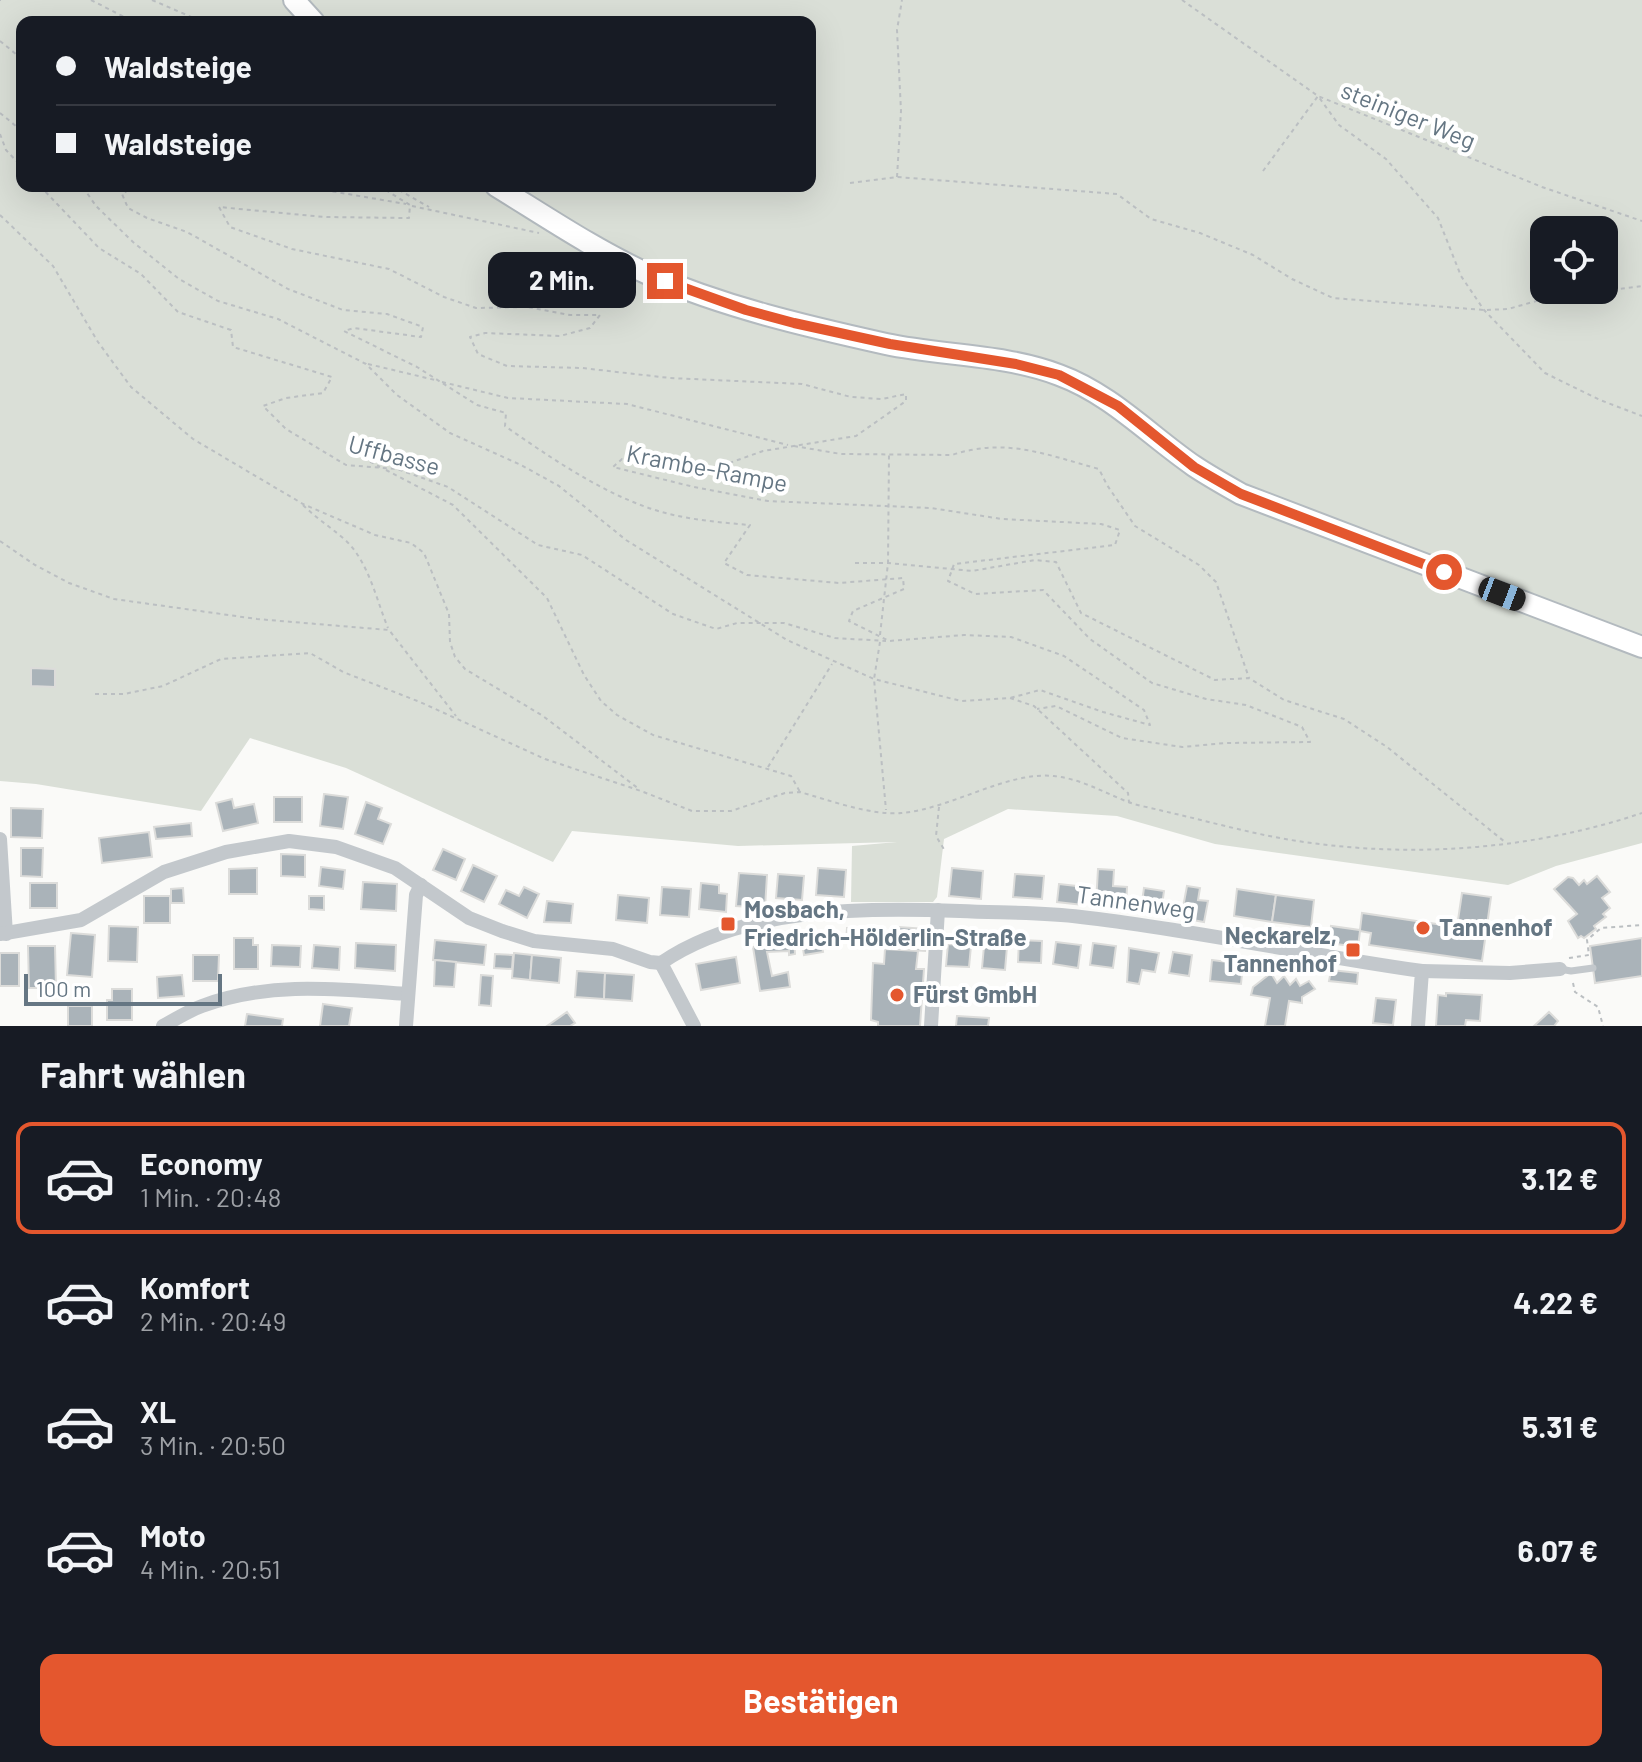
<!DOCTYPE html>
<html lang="de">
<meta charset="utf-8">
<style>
body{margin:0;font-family:Barlow,sans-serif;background:#20242c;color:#f1f3f6;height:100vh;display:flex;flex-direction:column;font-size:30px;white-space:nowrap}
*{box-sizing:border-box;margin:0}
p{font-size:26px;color:#9ea1a6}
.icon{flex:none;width:44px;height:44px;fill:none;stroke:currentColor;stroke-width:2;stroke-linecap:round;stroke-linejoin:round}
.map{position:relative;height:1026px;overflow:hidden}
.drawer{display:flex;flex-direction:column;background:#171b24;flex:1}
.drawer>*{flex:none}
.top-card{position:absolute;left:16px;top:16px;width:800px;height:176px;border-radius:16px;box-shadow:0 8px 32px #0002;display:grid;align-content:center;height:176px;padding:0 40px;background:#171b24}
.fabs{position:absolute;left:1530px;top:216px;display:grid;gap:16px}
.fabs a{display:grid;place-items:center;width:88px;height:88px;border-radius:16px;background:#171b24;box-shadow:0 8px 32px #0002;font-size:40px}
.scale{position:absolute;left:24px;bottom:20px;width:198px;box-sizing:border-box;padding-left:8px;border:4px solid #657683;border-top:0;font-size:22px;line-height:28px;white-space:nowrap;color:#657683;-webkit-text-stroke:6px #fff;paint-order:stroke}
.end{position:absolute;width:36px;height:36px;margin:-18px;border:10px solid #e4572e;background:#fff;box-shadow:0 0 0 4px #fff}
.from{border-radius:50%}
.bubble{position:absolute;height:56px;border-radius:16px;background:#171b24;box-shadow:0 8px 32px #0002;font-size:26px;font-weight:700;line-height:56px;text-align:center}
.car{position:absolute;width:24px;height:48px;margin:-24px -12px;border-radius:10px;box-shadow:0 0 6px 2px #0007;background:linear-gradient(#222 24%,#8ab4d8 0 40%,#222 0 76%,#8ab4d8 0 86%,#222 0)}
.top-card b{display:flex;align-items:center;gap:28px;height:76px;font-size:30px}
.top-card b+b{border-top:2px solid #363941}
.top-card i{width:20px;height:20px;background:#f1f3f6}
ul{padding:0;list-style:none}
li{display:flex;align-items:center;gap:24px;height:112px;margin:0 16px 12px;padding:0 24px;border:4px solid transparent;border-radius:16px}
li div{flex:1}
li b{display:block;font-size:30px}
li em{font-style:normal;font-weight:700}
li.selected{border-color:#e4572e}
li>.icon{width:72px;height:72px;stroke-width:1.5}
h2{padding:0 40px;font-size:36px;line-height:96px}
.button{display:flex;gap:16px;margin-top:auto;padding:16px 40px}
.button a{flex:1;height:92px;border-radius:16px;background:#e4572e;color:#fff;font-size:32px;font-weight:700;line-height:92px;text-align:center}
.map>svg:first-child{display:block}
.green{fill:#dadfd7;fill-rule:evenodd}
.building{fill:#aab3b9;stroke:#dcdcda;stroke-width:2}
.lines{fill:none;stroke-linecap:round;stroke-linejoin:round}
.secondary-casing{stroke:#b3babf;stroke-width:24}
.path{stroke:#bbbfc2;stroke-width:2;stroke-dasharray:4 4;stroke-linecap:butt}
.lane{stroke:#c3c8cc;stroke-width:7}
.street{stroke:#c3c8cc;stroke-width:14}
.secondary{stroke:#fff;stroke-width:20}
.route{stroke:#e4572e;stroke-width:10}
.poi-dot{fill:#e4572e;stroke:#fff;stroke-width:3}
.labels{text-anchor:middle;stroke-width:8;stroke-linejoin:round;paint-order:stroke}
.street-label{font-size:24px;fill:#657683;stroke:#fff}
.poi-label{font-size:24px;font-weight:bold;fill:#657683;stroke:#fff;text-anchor:start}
</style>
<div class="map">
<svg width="1642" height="1026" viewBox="0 0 1642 1026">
<rect width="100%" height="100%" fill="#fafaf8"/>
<path class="green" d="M0 0H1642V843L1556 866 1508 885 1215 844 1117 816 1008 809 944 839 937 897 933 902H851L852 846 897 842 738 846 572 831 553 862 346 768 250 738 201 811 36 784 0 781ZM22 22H810V186H22ZM1544 230H1604V290H1544Z"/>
<g class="building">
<path d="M31 668 55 669V687L31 686Z"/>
<path d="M324 794 348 797 343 829 320 826Z"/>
<rect x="274" y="797" width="28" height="25"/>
<path d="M232 799 234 808 254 804 258 823 223 831 216 803Z"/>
<path d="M366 802 382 808 378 819 391 824 383 844 355 834Z"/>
<path d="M11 808 43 809 42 838 11 837Z"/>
<path d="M191 823 192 836 156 839 154 827Z"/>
<path d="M149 832 152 857 102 863 99 838Z"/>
<path d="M21 848H43L42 877 21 876Z"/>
<path d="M443 849 465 859 456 880 433 870Z"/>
<path d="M281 854 305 855V877L281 876Z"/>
<path d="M473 865 497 876 484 902 461 891Z"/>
<path d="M321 867 345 870 343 889 319 886Z"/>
<path d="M257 868V894H229V869Z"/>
<path d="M818 868 846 870 844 897 816 895Z"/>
<path d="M952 868 983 871 981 899 949 896Z"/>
<path d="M1098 869 1114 870 1113 886 1127 887 1126 907 1096 904Z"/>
<path d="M739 873 767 875 765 908 736 906Z"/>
<path d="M778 874 804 876 802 900 776 898Z"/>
<path d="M1015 874 1044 876 1042 899 1013 897Z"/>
<path d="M1597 876 1610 892 1602 898 1610 908 1603 914 1606 917 1594 926 1596 929 1584 938 1581 936 1578 938 1568 921 1577 914 1554 889 1568 877 1573 878 1579 885 1584 880 1587 884Z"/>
<path d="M363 882 397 884 396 911 361 909Z"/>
<rect x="30" y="883" width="27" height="25"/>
<path d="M701 883 719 885V893L727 894 726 912 699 909Z"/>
<path d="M1059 884 1085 887 1083 905 1057 902Z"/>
<path d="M1187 886 1200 888 1198 900 1208 901 1204 922 1181 918Z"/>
<path d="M524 887 539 894 527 918 499 904 506 890 519 896Z"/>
<path d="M662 887 691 889 689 917 660 915Z"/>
<path d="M183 888 184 903H171V889Z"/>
<path d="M1144 888 1164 891 1161 912 1141 909Z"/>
<path d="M1237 889 1276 895 1272 922 1234 916Z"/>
<path d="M1462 893 1491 897 1482 961 1369 945 1371 933 1360 931 1358 947 1329 943 1331 926 1360 930 1362 913 1457 927Z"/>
<path d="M618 895 649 898 647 923 616 920Z"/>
<path d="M1276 895 1314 900 1311 927 1272 922Z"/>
<rect x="144" y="896" width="26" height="27"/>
<path d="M309 896H324V910L309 909Z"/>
<path d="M547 901 573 904 571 923 544 922Z"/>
<path d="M109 926 138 927 137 962 108 961Z"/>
<path d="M898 927 926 929 925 951 896 949Z"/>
<path d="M847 928 859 929 858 943 846 942Z"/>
<path d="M71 933 95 935 92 977 67 975Z"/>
<path d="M820 933 823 952 804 955 801 936Z"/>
<path d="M234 938H253V945H258V969H234Z"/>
<path d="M794 938 795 954 789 955V951L767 952 772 976 788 972 790 987 760 991 753 947Z"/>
<path d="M1642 938V976L1595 983 1590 946Z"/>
<path d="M435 940 486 945 484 965 433 960Z"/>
<path d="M1019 940 1042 941 1041 963 1018 962Z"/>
<path d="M1056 942 1081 945 1078 968 1053 964Z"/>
<path d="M356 943 396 945 395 971 355 968Z"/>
<path d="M1093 943 1116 946 1113 968 1090 965Z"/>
<path d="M948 944 971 946 969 967 946 966Z"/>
<path d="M272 945 301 946 300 967 271 966Z"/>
<path d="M314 945 340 947 339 970 312 968Z"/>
<path d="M28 946H55L56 988H29Z"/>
<path d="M984 946 1007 947 1005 970 982 968Z"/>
<path d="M1129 948 1159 953 1155 972 1142 970 1139 984 1127 982Z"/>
<path d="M885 949 918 951 916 969H924L920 1026H878V1022L871 1020 873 963 884 964Z"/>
<path d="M1173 952 1192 955 1189 976 1169 973Z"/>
<rect x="0" y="953" width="19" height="33"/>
<path d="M514 953 532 955 530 980 512 978Z"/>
<path d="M495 954 513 955 512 969 494 968Z"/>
<path d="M193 955H219L218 981H193Z"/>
<path d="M532 955 561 958 559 983 530 980Z"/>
<path d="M736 957 740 983 701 990 696 964Z"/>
<path d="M435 960 456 962 454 987 434 986Z"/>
<path d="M1212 960 1243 964 1241 984 1210 981Z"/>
<path d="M1331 970 1358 973 1357 984 1329 981Z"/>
<path d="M577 971 605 973 604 999 575 997Z"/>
<path d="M605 973 634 975 632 1001 604 999Z"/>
<path d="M1271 973 1277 983 1284 976 1290 985 1296 979 1300 986 1309 981 1315 989 1302 997V1003L1289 1001 1285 1026H1265L1270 998 1251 995 1253 987Z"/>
<path d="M182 975 184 996 158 998 157 977Z"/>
<path d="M481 975 493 976 491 1006 479 1005Z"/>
<path d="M112 989H132V1020H107V1000H112Z"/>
<path d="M1446 993 1482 995 1480 1021 1466 1020 1465 1026H1436L1438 995 1446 996Z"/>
<path d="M1376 998 1396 1000 1393 1025 1373 1023Z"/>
<path d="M323 1004 352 1008 349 1026H320Z"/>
<rect x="68" y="1006" width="24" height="20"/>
<path d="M567 1012 575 1023 570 1026H547Z"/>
<path d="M1549 1012 1558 1021 1554 1026H1534Z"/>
<path d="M247 1014 283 1019 282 1026H245Z"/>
<path d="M957 1016 989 1018 988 1026H956Z"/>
</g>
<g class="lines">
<defs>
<g id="secondary">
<path d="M294 0 314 22"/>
<path d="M496 186C545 216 595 250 648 274 724 307 805 326 886 344 942 356 1004 354 1059 375 1111 394 1149 435 1194 466 1209 476 1225 485 1241 494L1642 647"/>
</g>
</defs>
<use href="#secondary" class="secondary-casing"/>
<g class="path">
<path d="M91 0 134 22"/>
<path d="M152 0 203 22"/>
<path d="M1182 0 1318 96 1542 187 1642 221"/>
<path d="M0 1V0"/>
<path d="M0 41 22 59"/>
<path d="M0 113 22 131"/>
<path d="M0 134 6 150 22 167"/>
<path d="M1263 171 1318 96 1339 125 1386 159 1438 218 1461 276 1484 310 1545 373 1600 400 1642 416"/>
<path d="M897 177 901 111 897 30 902 0"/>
<path d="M850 183 897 177 1117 194 1151 219 1200 233 1253 255 1292 279 1333 298 1484 310 1508 309 1547 298 1642 286"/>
<path d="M40 186 99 248 141 274 178 312 231 330 233 347 332 377 323 393 286 398 263 406 286 429 346 465 397 469 448 487 538 545 582 555 673 614 716 629 737 623H784L835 638 886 641"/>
<path d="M86 186 87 193 96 206 133 242 179 279 218 301 278 319 366 364 397 395 450 433 521 465 559 486 626 540 787 640 874 679 961 701 1010 698 1034 706 1128 793 1129 802"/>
<path d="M135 186 122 194 128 208 147 218 187 232 288 289 343 310 387 314 423 327 421 337 354 328 344 331 417 367 477 405 506 413 505 426C548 456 596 489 646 507 679 519 715 522 750 525L724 563 747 575 839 583 903 578 904 589 853 611 849 621 889 641 964 635 1011 637 1064 656 1144 710 1150 725 1103 712 1040 690 1010 698"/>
<path d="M154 186 178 188 222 186"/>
<path d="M301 186 406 204"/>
<path d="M379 186 410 205 409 218 324 217 219 207 230 227 292 249 389 269 444 297 476 308 527 307 570 315H600L590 328 560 336 485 333 470 337 478 354 507 366 582 368 670 378 802 384 851 397 882 399 906 394V401L856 436 763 451 718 467 622 459 613 467 694 487 768 501 931 508 1002 519 1101 524 1120 530 1115 545 954 564 948 581 975 594 1043 590 1090 639 1152 683 1206 699 1246 705 1302 727 1310 742 1225 743 1182 747 1122 738 1056 706 1037 709"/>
<path d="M392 186 429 207"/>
<path d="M412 206 539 233"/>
<path d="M0 215 53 266 98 342 131 387 193 439 303 504 375 535 411 543 424 553 449 614 450 642 455 657 465 669 543 716 639 789"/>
<path d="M368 364 435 380"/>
<path d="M442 382 508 398 627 404 788 445"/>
<path d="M794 446 841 454 952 455C1006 437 1047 455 1099 469L1107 485 1135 526 1199 565 1216 582 1249 678"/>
<path d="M349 450 380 467"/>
<path d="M386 470 453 505 547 598 584 675 601 701 617 715 653 735 791 776 800 792"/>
<path d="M303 505C316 518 329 526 343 538 368 559 376 599 388 628"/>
<path d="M0 541 35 565 69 583 114 599 257 619 389 630 456 716"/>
<path d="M855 563H888L972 571 1035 560 1056 562 1081 613 1215 680 1249 678 1284 700 1344 719 1387 747 1505 842"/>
<path d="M880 635 888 563 889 454"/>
<path d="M880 642 874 679 886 810"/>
<path d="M95 694H124L163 686 221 659 310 653 343 672 420 702 545 759 641 791 692 811H731L785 793 800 792C828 800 873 816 901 813 951 809 1007 771 1054 776 1081 779 1103 792 1128 802 1139 806 1152 808 1163 811 1212 822 1262 837 1312 843 1421 858 1538 848 1642 813"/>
<path d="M768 767 832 664"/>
<path d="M939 807 936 836 945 851"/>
<path d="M1569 958 1589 955 1587 940 1601 928 1642 925"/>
<path d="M1573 983 1575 992 1598 1007 1603 1026"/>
</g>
<path class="lane" d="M1560 969 1571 971 1593 968"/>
<g class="street">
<path d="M0 839 6 934"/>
<path d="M0 934 81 920 164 872 226 852 289 841 336 847 395 868 469 918 502 931 534 941 613 949 650 962 661 963"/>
<path d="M661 963C742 907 864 907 960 911 1000 913 1041 912 1081 917 1195 930 1308 955 1422 971L1418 1026"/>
<path d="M661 963 694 1026"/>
<path d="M1422 971 1510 973 1560 969"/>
<path d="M163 1026C176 1019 188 1011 202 1006 269 981 338 989 408 994"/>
<path d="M406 1026 416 895 421 885"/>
<path d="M931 1026 938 910"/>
</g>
<use href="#secondary" class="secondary"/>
</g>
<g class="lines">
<path class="route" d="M665 281 746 310 794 323 890 344 1016 364 1059 375 1118 406 1194 467 1241 494 1444 572"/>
</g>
<g class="poi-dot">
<rect x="720" y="916" width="16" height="16" rx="4"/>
<circle cx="1423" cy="928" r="8"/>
<rect x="1345" y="942" width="16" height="16" rx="4"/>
<circle cx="897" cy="995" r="8"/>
</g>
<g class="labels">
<g class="street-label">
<text transform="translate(1408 116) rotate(22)" y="8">steiniger Weg</text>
<text transform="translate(394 456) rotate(15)" y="8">Uffbasse</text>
<text transform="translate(707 469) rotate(11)" y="8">Krambe-Rampe</text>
<text transform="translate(1136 903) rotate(8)" y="8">Tannenweg</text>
</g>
<g class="poi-label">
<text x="744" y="918">Mosbach,<tspan x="744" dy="28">Friedrich-Hölderlin-Straße</tspan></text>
<text x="1439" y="936">Tannenhof</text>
<text x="1337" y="944" text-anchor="end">Neckarelz,<tspan x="1337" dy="28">Tannenhof</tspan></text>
<text x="913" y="1003">Fürst GmbH</text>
</g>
</g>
</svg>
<div class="fabs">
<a><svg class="icon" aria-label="locate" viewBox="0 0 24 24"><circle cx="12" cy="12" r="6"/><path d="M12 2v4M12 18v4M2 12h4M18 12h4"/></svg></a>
</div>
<div class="scale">100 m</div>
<i class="end from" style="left:1444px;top:572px"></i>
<i class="end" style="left:665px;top:281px"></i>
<div class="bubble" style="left:488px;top:252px;width:148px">2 Min.</div>
<i class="car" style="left:1502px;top:594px;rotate:111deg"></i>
<div class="top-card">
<b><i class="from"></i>Waldsteige</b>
<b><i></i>Waldsteige</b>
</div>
</div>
<section class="drawer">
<h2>Fahrt wählen</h2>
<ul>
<li class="selected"><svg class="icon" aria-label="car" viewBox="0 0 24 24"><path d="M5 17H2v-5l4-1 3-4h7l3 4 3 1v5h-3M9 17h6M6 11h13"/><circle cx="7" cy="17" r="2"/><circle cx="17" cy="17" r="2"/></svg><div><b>Economy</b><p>1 Min. · 20:48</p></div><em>3.12 €</em></li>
<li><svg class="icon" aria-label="car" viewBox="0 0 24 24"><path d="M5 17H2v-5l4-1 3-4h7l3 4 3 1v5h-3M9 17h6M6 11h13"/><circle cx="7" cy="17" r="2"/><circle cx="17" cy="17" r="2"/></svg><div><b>Komfort</b><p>2 Min. · 20:49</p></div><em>4.22 €</em></li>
<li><svg class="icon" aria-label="car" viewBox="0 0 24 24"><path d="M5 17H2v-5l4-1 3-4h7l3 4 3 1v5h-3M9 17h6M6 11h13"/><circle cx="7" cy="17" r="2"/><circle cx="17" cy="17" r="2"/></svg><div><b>XL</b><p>3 Min. · 20:50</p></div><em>5.31 €</em></li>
<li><svg class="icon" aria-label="car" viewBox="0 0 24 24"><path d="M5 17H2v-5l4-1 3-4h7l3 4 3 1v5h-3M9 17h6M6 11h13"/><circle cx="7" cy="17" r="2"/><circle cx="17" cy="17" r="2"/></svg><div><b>Moto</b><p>4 Min. · 20:51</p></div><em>6.07 €</em></li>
</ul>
<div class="button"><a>Bestätigen</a></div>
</section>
